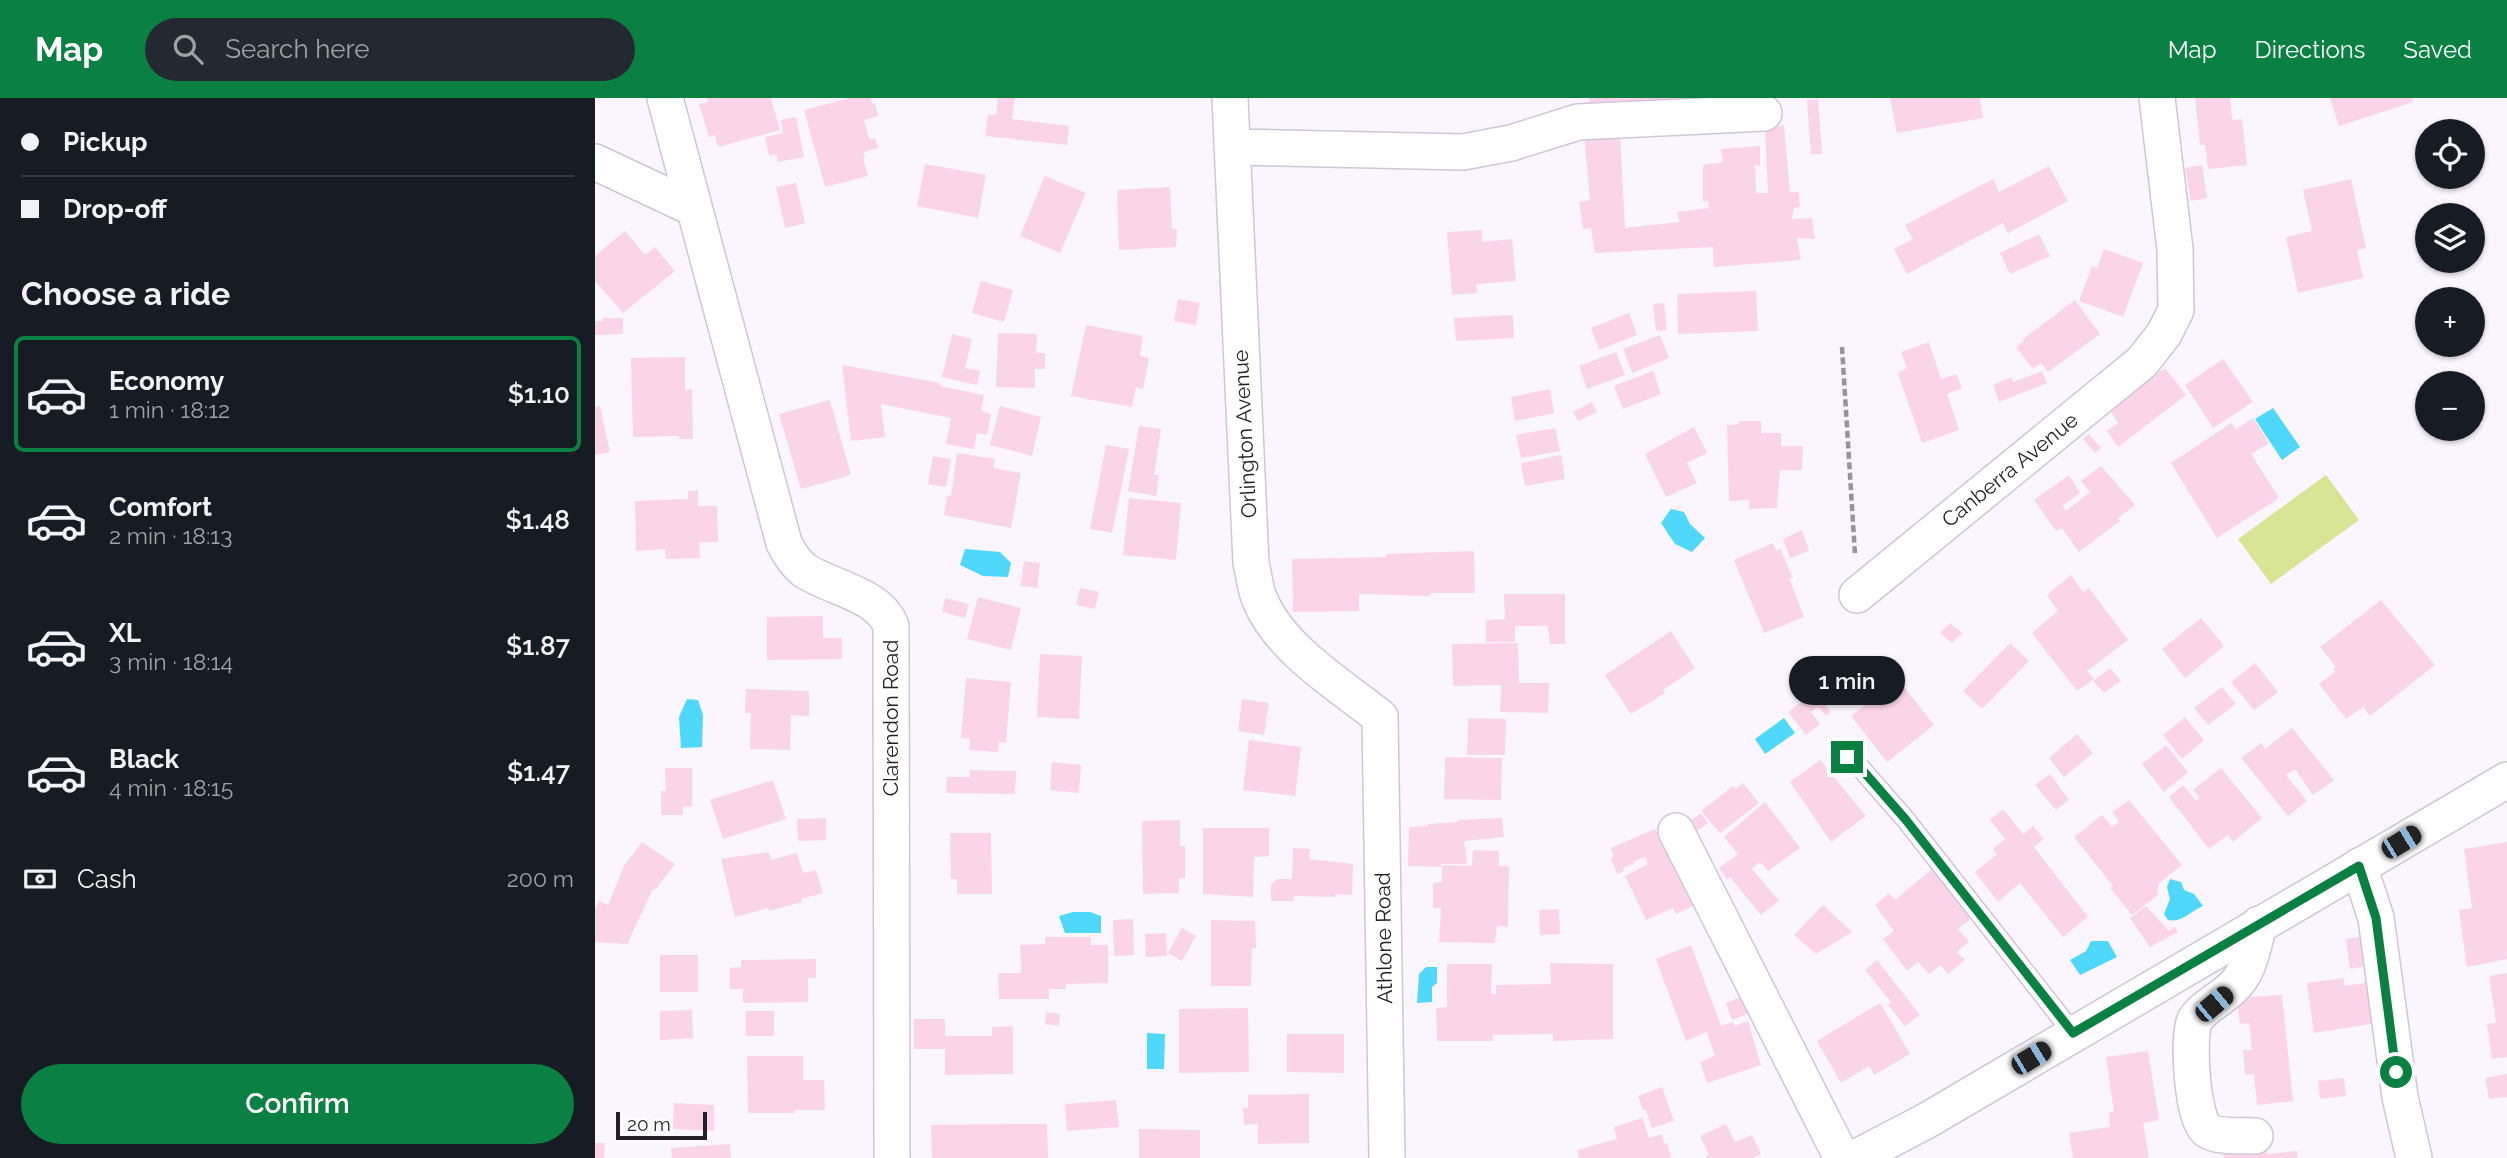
<!DOCTYPE html>
<meta charset="utf-8">
<style>
body{margin:0;font-family:Raleway,sans-serif;background:#242831;color:#f1f3f6;height:100vh;display:flex;flex-direction:column;font-size:26px;white-space:nowrap}
*{box-sizing:border-box;margin:0}
p{font-size:23px;color:#9ea1a6}
.icon{flex:none;width:38px;height:38px;fill:none;stroke:currentColor;stroke-width:2;stroke-linecap:round;stroke-linejoin:round}
.map{position:relative;flex:1;overflow:hidden}
.drawer{display:flex;flex-direction:column;background:#171b24;width:595px}
.drawer>*{flex:none}
.guide{display:grid;align-content:center;height:154px;padding:0 21px;background:#171b24}
.buttons{position:absolute;left:1820px;top:21px;display:grid;gap:14px}
.buttons a{display:grid;place-items:center;width:70px;height:70px;border-radius:50%;background:#171b24;box-shadow:0 2px 5px #0004;font-size:35px}
.scale{position:absolute;left:21px;bottom:18px;width:91px;box-sizing:border-box;padding-left:7px;border:4px solid #221f25;border-top:0;font-size:19px;line-height:24px;white-space:nowrap;color:#221f25;-webkit-text-stroke:5px #fff;paint-order:stroke}
.end{position:absolute;width:32px;height:32px;margin:-16px;border:9px solid #0b8043;background:#fff;box-shadow:0 0 0 4px #fff}
.from{border-radius:50%}
.bubble{position:absolute;height:49px;border-radius:24px;background:#171b24;box-shadow:0 2px 5px #0004;font-size:23px;font-weight:600;line-height:49px;text-align:center}
.car{position:absolute;width:21px;height:42px;margin:-21px -10px;border-radius:9px;box-shadow:0 0 5px 2px #0007;background:linear-gradient(#222 24%,#8ab4d8 0 40%,#222 0 76%,#8ab4d8 0 86%,#222 0)}
.guide b{display:flex;align-items:center;gap:24px;height:66px;font-size:26px}
.guide b+b{border-top:2px solid #363941}
.guide i{width:18px;height:18px;background:#f1f3f6}
ul{padding:0;list-style:none}
li{display:flex;align-items:center;gap:21px;height:116px;margin:0 14px 10px;padding:0 7px;border:4px solid transparent;border-radius:10px}
li div{flex:1}
li b{display:block;font-size:26px}
li em{font-style:normal;font-weight:600}
li.selected{border-color:#0b8043}
li>.icon{width:63px;height:63px;stroke-width:1.5}
h2{padding:0 21px;font-size:32px;line-height:84px}
.pay{display:flex;align-items:center;gap:18px;height:77px;padding:0 21px;font-size:26px}
.pay p{margin-inline-start:auto}
.button{display:flex;gap:14px;margin-top:auto;padding:14px 21px}
.button a{flex:1;height:80px;border-radius:42px;background:#0b8043;color:#fff;font-size:28px;font-weight:600;line-height:80px;text-align:center}
header{display:flex;align-items:center;gap:42px;box-sizing:border-box;height:98px;padding:0 35px;background:#0b8043;color:#fff}
header strong{font-size:33px}
nav{display:flex;gap:38px;margin-inline-start:auto;font-size:24px}
.search{width:490px;height:63px;background:#242831;display:flex;align-items:center;gap:18px;box-sizing:border-box;padding:0 24px;border-radius:38px;color:#9ea1a6;font-size:26px}
main{display:flex;flex:1;min-height:0}
.map>svg:first-child{display:block}
.green{fill:#d8e594}
.water{fill:#50d8fa}
.building{fill:#fad5ea}
.lines{fill:none;stroke-linecap:round;stroke-linejoin:round}
.service-casing{stroke:#cfc6d6;stroke-width:21}
.minor-casing{stroke:#cfc6d6;stroke-width:38}
.path{stroke:#97939b;stroke-width:4.5;stroke-dasharray:7 3.5;stroke-linecap:butt}
.service{stroke:#fff;stroke-width:18}
.minor{stroke:#fff;stroke-width:35}
.route{stroke:#0b8043;stroke-width:9}
.labels{text-anchor:middle;stroke-width:5;stroke-linejoin:round;paint-order:stroke}
.street-label{font-size:21px;fill:#221f25;stroke:#fff}
</style>
<header>
<strong>Map</strong>
<div class="search"><svg class="icon" aria-label="search" viewBox="0 0 24 24"><circle cx="10" cy="10" r="6"/><path d="M15 15l6 6"/></svg>Search here</div>
<nav><a>Map</a><a>Directions</a><a>Saved</a></nav>
</header>
<main>
<section class="drawer">
<div class="guide">
<b><i class="from"></i>Pickup</b>
<b><i></i>Drop-off</b>
</div>
<h2>Choose a ride</h2>
<ul>
<li class="selected"><svg class="icon" aria-label="car" viewBox="0 0 24 24"><path d="M5 17H2v-5l4-1 3-4h7l3 4 3 1v5h-3M9 17h6M6 11h13"/><circle cx="7" cy="17" r="2"/><circle cx="17" cy="17" r="2"/></svg><div><b>Economy</b><p>1 min · 18:12</p></div><em>$1.10</em></li>
<li><svg class="icon" aria-label="car" viewBox="0 0 24 24"><path d="M5 17H2v-5l4-1 3-4h7l3 4 3 1v5h-3M9 17h6M6 11h13"/><circle cx="7" cy="17" r="2"/><circle cx="17" cy="17" r="2"/></svg><div><b>Comfort</b><p>2 min · 18:13</p></div><em>$1.48</em></li>
<li><svg class="icon" aria-label="car" viewBox="0 0 24 24"><path d="M5 17H2v-5l4-1 3-4h7l3 4 3 1v5h-3M9 17h6M6 11h13"/><circle cx="7" cy="17" r="2"/><circle cx="17" cy="17" r="2"/></svg><div><b>XL</b><p>3 min · 18:14</p></div><em>$1.87</em></li>
<li><svg class="icon" aria-label="car" viewBox="0 0 24 24"><path d="M5 17H2v-5l4-1 3-4h7l3 4 3 1v5h-3M9 17h6M6 11h13"/><circle cx="7" cy="17" r="2"/><circle cx="17" cy="17" r="2"/></svg><div><b>Black</b><p>4 min · 18:15</p></div><em>$1.47</em></li>
</ul>
<div class="pay"><svg class="icon" aria-label="cash" viewBox="0 0 24 24"><path d="M3 7h18v10H3z"/><circle cx="12" cy="12" r="2"/></svg>Cash<p>200 m</p></div>
<div class="button"><a>Confirm</a></div>
</section>
<div class="map">
<svg width="1912" height="1060" viewBox="0 0 1912 1060">
<rect width="100%" height="100%" fill="#faf5ff"/>
<path class="green" d="M1731 377 1764 422 1676 486 1643 441Z"/>
<g class="water">
<path d="M1678 310 1705 349 1687 362 1660 321Z"/>
<path d="M1076 411 1089 414 1095 426 1110 440 1097 454 1080 446 1066 425Z"/>
<path d="M370 451 405 454 416 465 413 479 388 478 365 467Z"/>
<path d="M92 601 103 602 108 617 107 649 86 650 84 619Z"/>
<path d="M1189 620 1200 635 1170 656 1160 641Z"/>
<path d="M1575 781 1586 784 1589 792 1599 796 1608 808C1595 813 1588 825 1573 822L1569 816 1575 801 1572 789Z"/>
<path d="M478 814H495L506 818V835H470L464 818Z"/>
<path d="M1496 843H1513L1522 859 1485 877 1475 862 1491 853Z"/>
<path d="M842 869V885L837 889V904L822 905 824 876 831 869Z"/>
<path d="M552 935 570 936 569 971H552Z"/>
</g>
<g class="building">
<path d="M112 0H176L185 32 123 49 120 37 114 39 104 6 113 4Z"/>
<path d="M255 0H276L277 6 280 5 283 18 269 22 274 41 280 40 283 50 269 54 270 60H268L273 78 230 89 209 12Z"/>
<path d="M403 0H420L417 21 474 28 472 47 390 38 393 17H401Z"/>
<path d="M994 0H1120L994 10Z"/>
<path d="M1295 0H1385L1388 20 1302 35Z"/>
<path d="M1600 0H1635L1637 22 1647 21 1652 67 1613 71 1610 47H1605Z"/>
<path d="M1735 0H1817L1818 4 1744 28Z"/>
<path d="M1223 1 1227 56H1216L1212 2Z"/>
<path d="M201 19 209 59 183 64 181 56 174 58 170 39 188 35 186 22Z"/>
<path d="M1189 27 1195 94H1204L1205 109 1199 110 1197 121 1217 120 1220 141 1202 140 1206 162 1119 169 1118 149 1000 155 996 130 988 131 984 104 995 102 989 36 1025 34 1030 130 1084 124 1082 114 1114 110 1113 103H1108V67L1128 64 1126 51 1165 48V68L1160 67 1161 95H1173L1170 32Z"/>
<path d="M330 66 391 77 383 120 322 108Z"/>
<path d="M1607 67 1612 100 1596 103 1590 70Z"/>
<path d="M1454 68 1473 103 1413 135 1408 125 1312 176 1299 151 1318 141 1310 127 1398 81 1404 94Z"/>
<path d="M450 78 491 95 465 155 425 138Z"/>
<path d="M1756 81 1771 150 1762 152 1768 180 1703 195 1691 139 1717 133 1708 92Z"/>
<path d="M201 85 210 125 190 130 181 89Z"/>
<path d="M575 89 577 131H582L581 149 524 152 522 92Z"/>
<path d="M887 132V144L917 141 921 183 881 186 882 195 857 197 852 134Z"/>
<path d="M30 133 50 157 60 149 80 173 28 215 0 183V158Z"/>
<path d="M1444 136 1455 158 1415 176 1405 155Z"/>
<path d="M1509 151 1548 165 1528 219 1484 203 1497 168 1502 170Z"/>
<path d="M386 183 418 192 409 224 377 215Z"/>
<path d="M1161 193 1163 233 1083 236 1082 196Z"/>
<path d="M583 201 605 205 601 227 579 223Z"/>
<path d="M1480 202 1505 236 1453 274 1446 265 1438 271 1421 249 1429 243 1428 241Z"/>
<path d="M1069 205 1072 232 1061 233 1058 206Z"/>
<path d="M1034 215 1042 237 1004 252 996 230Z"/>
<path d="M918 217 919 240 861 243 859 220Z"/>
<path d="M8 220H28V236L0 237V223H8Z"/>
<path d="M491 227 548 238 545 258 554 260 548 291 541 289 537 309 476 298Z"/>
<path d="M403 235 442 236 441 255H450V271H440V290L401 289Z"/>
<path d="M357 236 377 241 370 270 385 273 382 287 347 279Z"/>
<path d="M1065 237 1074 260 1037 275 1028 251Z"/>
<path d="M1334 244 1346 281 1361 276 1367 290 1352 296 1364 332 1327 345 1303 275 1312 270 1306 254Z"/>
<path d="M1021 254 1030 277 992 291 984 268Z"/>
<path d="M90 259V292L97 291 98 341H84V338L38 339 36 260Z"/>
<path d="M1628 261 1658 304 1618 330 1590 287Z"/>
<path d="M247 267 345 285V288L389 297 386 313 396 316 392 337 382 335 379 351 351 346 356 320 286 306 290 339 256 343Z"/>
<path d="M1570 270 1591 297 1523 349 1512 333 1523 325 1514 311Z"/>
<path d="M1058 273 1066 296 1028 311 1019 288Z"/>
<path d="M1447 273 1452 285 1404 304 1398 287 1417 279 1418 284Z"/>
<path d="M955 291 959 315 920 323 916 299Z"/>
<path d="M235 302 256 377 206 391 184 316Z"/>
<path d="M997 304 1002 314 983 323 978 314Z"/>
<path d="M5 308 15 354 0 357V309Z"/>
<path d="M405 308 446 319 437 358 395 347Z"/>
<path d="M1658 320 1674 345 1656 356 1684 400 1622 440 1576 365 1636 325 1641 331Z"/>
<path d="M1144 323H1166V335H1186V348H1208L1207 372H1185L1182 410 1154 411V402L1134 403 1132 327 1144 326Z"/>
<path d="M544 328 566 331 559 377H564L561 398 533 393Z"/>
<path d="M1099 329 1112 355 1092 365 1102 385 1071 399 1050 356Z"/>
<path d="M960 330 965 353 926 360 921 337Z"/>
<path d="M1494 336 1506 350 1500 355 1488 341Z"/>
<path d="M511 347 534 351 517 435 495 431Z"/>
<path d="M362 355 400 361 398 370 426 375 416 430 349 417 352 398H356Z"/>
<path d="M966 357 970 381 930 388 926 365Z"/>
<path d="M338 358 356 361 351 389 333 386Z"/>
<path d="M1506 368 1540 407 1523 420 1525 423 1484 454 1467 430 1461 433 1439 402 1474 377 1485 395 1467 408 1471 413 1495 394 1486 383Z"/>
<path d="M103 392V408H122L123 444H104L105 460 71 461 70 451 41 453 40 403 93 401V393Z"/>
<path d="M534 400 586 405 581 462 528 457Z"/>
<path d="M1207 432 1214 453 1195 460 1188 441Z"/>
<path d="M1178 445 1182 454 1185 450 1198 480H1194L1209 519 1169 535 1139 462Z"/>
<path d="M879 453 880 495H836L835 498 764 496V513L698 514 697 461 791 459V456Z"/>
<path d="M429 463 445 465 442 490 425 488Z"/>
<path d="M1476 477 1488 494 1494 490 1533 542 1492 573 1499 581 1482 593 1437 535 1463 513 1452 497Z"/>
<path d="M485 490 504 494 500 511 481 507Z"/>
<path d="M909 496H970V546H955L953 528H920V544H891V522L910 521Z"/>
<path d="M383 499 426 510 416 552 372 541Z"/>
<path d="M350 500 374 506 370 520 347 514Z"/>
<path d="M1786 502 1840 567 1775 618 1768 609 1751 621 1724 586 1740 574 1738 571 1741 569 1725 549Z"/>
<path d="M228 518V540H247V561L172 562V519Z"/>
<path d="M1606 520 1629 548 1590 580 1567 551Z"/>
<path d="M1355 525 1367 535 1357 545 1345 535Z"/>
<path d="M1076 533 1100 570 1068 592 1070 595 1036 616 1010 577Z"/>
<path d="M923 545 924 585H954L953 615 905 614 906 587 858 588 857 546Z"/>
<path d="M1415 545 1434 563 1387 611 1368 593Z"/>
<path d="M445 556 487 558 484 621 442 619Z"/>
<path d="M1253 560 1270 583 1253 595 1257 600 1248 607 1227 580Z"/>
<path d="M1660 565 1683 594 1659 612 1636 584Z"/>
<path d="M1515 570 1526 583 1509 595 1498 583Z"/>
<path d="M371 580 416 584 411 645 404 644 403 654 374 652 375 641 366 640Z"/>
<path d="M1303 581 1339 627 1292 664 1256 618Z"/>
<path d="M1627 589 1641 606 1613 627 1599 610Z"/>
<path d="M151 591 214 593V618L196 617 195 652 155 651 156 615H150Z"/>
<path d="M1219 594 1236 614 1231 618 1223 609 1216 614 1225 626 1211 637 1193 614Z"/>
<path d="M647 601 674 605 669 637 643 633Z"/>
<path d="M1590 619 1609 642 1587 661 1568 637Z"/>
<path d="M873 620 911 621 910 657H872Z"/>
<path d="M1697 630 1739 682 1718 697 1700 671 1691 677 1712 703 1693 718 1646 660 1666 645 1670 651Z"/>
<path d="M1482 636 1498 655 1469 679 1454 660Z"/>
<path d="M654 642 706 649 700 698 648 692Z"/>
<path d="M1571 647 1593 674 1569 694 1547 666Z"/>
<path d="M850 659 907 660 906 702 849 701Z"/>
<path d="M1225 662 1271 718 1236 744 1195 684Z"/>
<path d="M457 664 486 667 484 695 455 692Z"/>
<path d="M70 670H97V708L88 709V717H66V693H71Z"/>
<path d="M1626 670 1667 720 1638 744 1633 737 1614 751 1574 699 1588 687 1601 703 1605 700 1598 692Z"/>
<path d="M375 672 421 673 420 696 351 695 352 679H375Z"/>
<path d="M1455 676 1474 702 1461 712 1440 687Z"/>
<path d="M178 682 191 721 128 741 115 702Z"/>
<path d="M1148 685 1164 705 1125 735 1106 713 1138 688 1141 691Z"/>
<path d="M1534 702 1587 767 1564 785 1562 798 1537 817 1515 790 1518 788 1479 739 1507 717 1517 729 1524 724 1517 714Z"/>
<path d="M1170 704 1205 750 1173 773 1165 764 1157 771 1184 803 1166 817 1135 779 1132 781 1124 770 1143 756 1129 739Z"/>
<path d="M1408 711 1428 736 1438 728 1449 741 1439 749 1493 819 1468 839 1425 785 1403 804 1380 774 1402 756 1398 751 1410 741 1395 722Z"/>
<path d="M1106 715 1113 725 1102 733 1095 723Z"/>
<path d="M231 720V742L203 743 202 721Z"/>
<path d="M907 720 909 739 869 743 872 766H846V769L813 768 814 729 832 728 833 726 863 724V722Z"/>
<path d="M585 722V748H590V780H584V795L548 796 547 723Z"/>
<path d="M1074 726 1109 803 1081 816 1078 810 1051 822 1030 778 1053 766 1050 759 1038 764 1039 766 1028 770 1029 773 1022 776 1016 760 1019 758 1016 750 1060 731 1062 735Z"/>
<path d="M608 730H674V758L659 759 658 799 608 796Z"/>
<path d="M355 735H396L397 796H362V781H356Z"/>
<path d="M47 744 80 766 60 792 58 791 32 846 0 844V812L4 803 13 807 29 768Z"/>
<path d="M1912 744V861L1872 869 1864 812 1877 810 1869 751Z"/>
<path d="M698 750 715 751 714 761 758 766 757 797 741 796 740 799 699 798 698 803H676V787L682 781H697Z"/>
<path d="M878 752 904 753V768H914L913 829 902 828 900 845 844 844 846 810H838V785L847 784V767L877 768Z"/>
<path d="M174 754 176 762 202 755 208 775 221 772 228 795 206 801 207 804 174 813 173 810 140 819 126 761Z"/>
<path d="M1338 770 1378 819 1363 831 1374 844 1362 854 1370 862 1353 876 1346 867 1334 876 1323 864 1312 873 1288 841 1299 833 1280 807 1294 795 1300 802Z"/>
<path d="M1228 807 1257 834 1221 856 1199 837Z"/>
<path d="M1551 808 1574 833 1580 829 1583 834 1555 849 1535 820Z"/>
<path d="M964 811 965 836 945 837 944 812Z"/>
<path d="M538 821 539 857 519 858 518 822Z"/>
<path d="M616 822 660 823 661 850H657L656 888H616Z"/>
<path d="M587 830 601 838 587 863 573 855Z"/>
<path d="M571 835 572 858 551 859 550 836Z"/>
<path d="M1769 838 1773 868 1755 871 1751 841Z"/>
<path d="M450 839H496V847H513V885L471 886V891H454V901H404L403 875H426L425 847 450 846Z"/>
<path d="M1096 847 1126 928 1138 924 1140 928 1153 923 1166 967 1112 985 1105 964 1120 958 1112 934 1091 943 1061 861Z"/>
<rect x="65" y="857" width="38" height="37"/>
<path d="M221 861V880H213V904L148 905V891H135V870L146 869V862Z"/>
<path d="M1282 862 1325 917 1310 928 1293 907 1296 904 1270 872Z"/>
<path d="M955 865 1018 866V941L958 943V936L897 937 898 943H842L841 910 852 909V866H897L896 896H901V887L956 886Z"/>
<path d="M1912 875V959L1897 961 1892 926 1901 925 1894 878Z"/>
<path d="M1749 880V888L1777 884 1782 925 1719 935 1712 885Z"/>
<path d="M1687 897 1698 1003 1662 1007 1659 976 1650 977 1648 952H1657L1654 925 1645 926 1642 900Z"/>
<path d="M1148 898 1155 915 1137 922 1131 905Z"/>
<path d="M1285 905 1315 956 1279 977 1274 968 1246 985 1222 943Z"/>
<path d="M653 910 654 974 584 975V911Z"/>
<path d="M97 912 98 940 65 942V913Z"/>
<rect x="151" y="913" width="28" height="25"/>
<path d="M451 914 465 916 464 928 450 926Z"/>
<path d="M319 921H350V938H397V929L418 928V976L350 977V951H319Z"/>
<path d="M692 936H749V975L692 974Z"/>
<path d="M1553 953 1564 1022 1548 1025 1554 1060H1478L1474 1035 1515 1029 1514 1015 1519 1014 1511 959Z"/>
<path d="M152 958H208V982H229L230 1012H200V1015H153Z"/>
<path d="M1912 976V999L1894 1001 1890 980Z"/>
<path d="M1749 980 1751 998 1725 1001 1723 983Z"/>
<path d="M1067 989 1079 1023 1057 1030 1051 1012H1048L1043 998Z"/>
<path d="M714 996V1045L663 1046V1026L649 1027 648 1010H653V997Z"/>
<path d="M521 1002 524 1029 472 1033 470 1006Z"/>
<path d="M79 1005 119 1007V1033L78 1031Z"/>
<path d="M1047 1020 1054 1040 1067 1036 1069 1046 1072 1045 1076 1060H984L982 1052 1022 1041 1019 1029Z"/>
<path d="M416 1026H452L453 1060H337L336 1027Z"/>
<path d="M1131 1026 1140 1044 1157 1037 1166 1056 1158 1060H1112L1111 1057H1114L1105 1038Z"/>
<path d="M544 1031 605 1032V1060H544Z"/>
<path d="M0 1045H10L9 1060H0Z"/>
<path d="M135 1046 136 1060H77L76 1050Z"/>
<path d="M1672 1047V1056L1702 1053 1703 1060H1629L1627 1051Z"/>
</g>
<g class="lines">
<defs>
<path id="service" d="M1242 658 1252 659 1263 667 1311 722 1478 935"/>
<g id="minor">
<path d="M70 0 189 445C194 455 200 465 209 472 235 490 283 495 296 528L297 1060"/>
<path d="M635 0 656 465C659 477 660 491 665 502 685 551 745 587 785 619L792 1060"/>
<path d="M637 49 868 54 916 45 983 24 1169 15"/>
<path d="M0 64 98 110"/>
<path d="M1262 497 1547 264 1569 236 1581 212 1580 151 1562 0"/>
<path d="M1081 733 1247 1060"/>
<path d="M1764 768 1781 820 1805 999 1819 1060"/>
<path d="M1660 1038C1646 1037 1623 1040 1612 1032 1597 1023 1592 936 1600 922 1608 909 1626 901 1637 890 1655 874 1658 848 1664 826"/>
<path d="M1260 1060 1331 1023 1912 682"/>
</g>
</defs>
<use href="#service" class="service-casing"/>
<use href="#minor" class="minor-casing"/>
<path class="path" d="M1247 249 1260 457"/>
<use href="#service" class="service"/>
<use href="#minor" class="minor"/>
</g>
<g class="lines">
<path class="route" d="M1252 659 1263 667 1311 722 1478 935 1764 768 1781 820 1801 974"/>
</g>
<g class="labels">
<g class="street-label">
<text transform="translate(650 336) rotate(-93)" y="7">Orlington Avenue</text>
<text transform="translate(1415 372) rotate(-39)" y="7">Canberra Avenue</text>
<text transform="translate(296 620) rotate(-90)" y="7">Clarendon Road</text>
<text transform="translate(789 840) rotate(-91)" y="7">Athlone Road</text>
</g>
</g>
</svg>
<div class="buttons">
<a><svg class="icon" aria-label="locate" viewBox="0 0 24 24"><circle cx="12" cy="12" r="6"/><path d="M12 2v4M12 18v4M2 12h4M18 12h4"/></svg></a>
<a><svg class="icon" aria-label="layers" viewBox="0 0 24 24"><path d="M12 4l9 5-9 5-9-5zM3 14l9 5 9-5"/></svg></a>
<a>+</a>
<a>−</a>
</div>
<div class="scale">20 m</div>
<i class="end from" style="left:1801px;top:974px"></i>
<i class="end" style="left:1252px;top:659px"></i>
<div class="bubble" style="left:1194px;top:558px;width:116px">1 min</div>
<i class="car" style="left:1806px;top:744px;rotate:59deg"></i>
<i class="car" style="left:1619px;top:906px;rotate:50deg"></i>
<i class="car" style="left:1436px;top:960px;rotate:59deg"></i>
</div>
</main>
